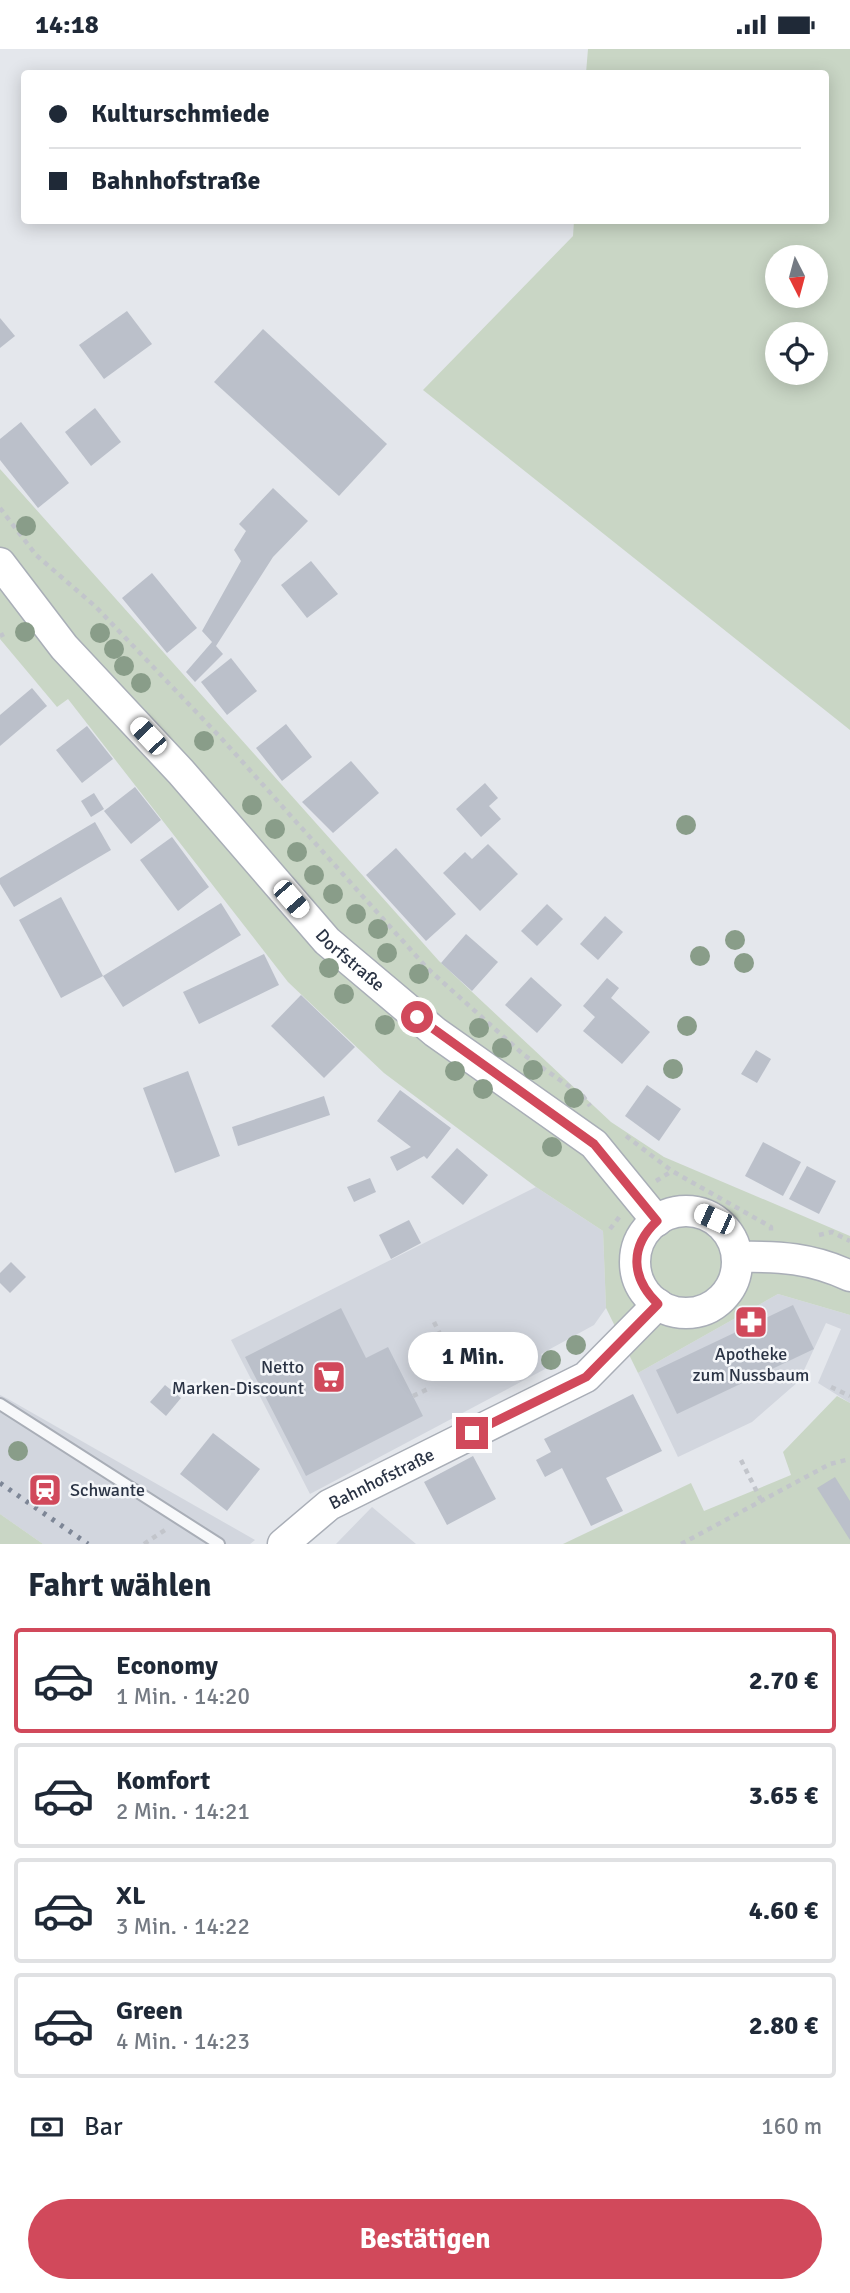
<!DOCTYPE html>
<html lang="de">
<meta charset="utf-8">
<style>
body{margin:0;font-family:Signika,sans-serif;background:#f2f2f3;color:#1f2937;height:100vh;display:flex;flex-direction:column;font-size:26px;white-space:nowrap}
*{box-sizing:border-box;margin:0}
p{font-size:23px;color:#747a83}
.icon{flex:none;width:38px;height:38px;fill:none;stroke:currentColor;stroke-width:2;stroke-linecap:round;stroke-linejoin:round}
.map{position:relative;height:1495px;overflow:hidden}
.details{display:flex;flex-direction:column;background:#fff;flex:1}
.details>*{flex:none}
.top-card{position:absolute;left:21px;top:21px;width:808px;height:154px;border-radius:7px;box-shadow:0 4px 18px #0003;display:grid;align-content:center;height:154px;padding:0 28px;background:#fff}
.needle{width:46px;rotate:174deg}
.fabs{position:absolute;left:765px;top:196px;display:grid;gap:14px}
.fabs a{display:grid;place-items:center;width:63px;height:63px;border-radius:50%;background:#fff;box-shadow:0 4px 18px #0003;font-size:35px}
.end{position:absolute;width:32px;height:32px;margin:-16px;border:9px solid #d1495b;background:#fff;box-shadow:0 0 0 4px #fff}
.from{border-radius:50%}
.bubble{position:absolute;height:49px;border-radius:24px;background:#fff;box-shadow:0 4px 18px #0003;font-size:23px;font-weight:700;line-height:49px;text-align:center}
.car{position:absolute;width:21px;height:42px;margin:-21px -10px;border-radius:9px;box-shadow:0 0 5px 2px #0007;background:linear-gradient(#fff 24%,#345 0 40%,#fff 0 76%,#345 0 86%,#fff 0)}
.top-card b{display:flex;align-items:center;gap:24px;height:66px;font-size:26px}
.top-card b+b{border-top:2px solid #e0e1e3}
.top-card i{width:18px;height:18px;background:#1f2937}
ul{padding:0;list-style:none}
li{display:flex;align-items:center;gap:21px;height:105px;margin:0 14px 10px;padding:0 14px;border:4px solid #e0e1e3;border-radius:7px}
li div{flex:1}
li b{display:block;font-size:26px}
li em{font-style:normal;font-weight:700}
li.on{border-color:#d1495b}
li>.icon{width:63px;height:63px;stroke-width:1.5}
h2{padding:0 28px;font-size:32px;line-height:84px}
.pay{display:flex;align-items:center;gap:18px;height:77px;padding:0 28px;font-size:26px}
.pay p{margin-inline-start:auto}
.cta{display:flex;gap:14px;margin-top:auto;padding:14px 28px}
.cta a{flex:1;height:80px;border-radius:42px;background:#d1495b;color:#fff;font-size:28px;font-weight:700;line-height:80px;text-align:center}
.status{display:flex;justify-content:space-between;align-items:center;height:49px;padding:0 35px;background:#fff;direction:ltr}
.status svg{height:19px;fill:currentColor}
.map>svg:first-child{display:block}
.built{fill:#d2d6de}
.green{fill:#c9d6c5;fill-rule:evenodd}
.building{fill:#bbc0ca}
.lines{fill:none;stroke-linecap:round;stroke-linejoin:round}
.service-casing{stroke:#a9aeb7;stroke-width:14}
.secondary-casing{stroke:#a9aeb7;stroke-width:33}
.path{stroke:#c2c5cb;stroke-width:4.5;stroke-dasharray:5 5;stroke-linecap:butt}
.service{stroke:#f7f8fa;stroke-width:10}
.secondary{stroke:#fff;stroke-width:30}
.rail{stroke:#7d8696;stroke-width:5;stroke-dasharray:3.5 7;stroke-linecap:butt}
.tree{fill:#899d89}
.route{stroke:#d1495b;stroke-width:9}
.labels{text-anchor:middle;stroke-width:5;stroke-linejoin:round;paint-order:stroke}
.street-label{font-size:18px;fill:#2b3445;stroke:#f4f6f9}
.poi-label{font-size:18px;fill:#2b3445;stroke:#f4f6f9}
</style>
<div class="status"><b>14:18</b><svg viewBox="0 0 49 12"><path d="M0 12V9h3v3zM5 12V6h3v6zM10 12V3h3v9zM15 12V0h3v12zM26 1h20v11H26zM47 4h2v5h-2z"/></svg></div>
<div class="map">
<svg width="850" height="1495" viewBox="0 0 850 1495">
<rect width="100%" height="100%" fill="#e4e7ec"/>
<g class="built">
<path d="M536 1138 603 1182 606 1259 594 1276 541 1305 547 1319 310 1445 231 1291Z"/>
<path d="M778 1245 850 1266V1354L818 1334 841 1280 826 1274 799 1332 752 1373 678 1408 638 1324Z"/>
<path d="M0 1346 8 1350 255 1491 250 1495H43L0 1465Z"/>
<path d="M372 1458 416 1495H336Z"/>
</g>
<g class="green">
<path d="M588 0H850V681L423 341 573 187 574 172H826V24H586ZM777 208H816V247H777ZM777 285H816V324H777Z"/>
<path d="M0 420 439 912 611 1073 664 1108 850 1187V1266L778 1245 638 1324 606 1259 603 1182 536 1138 384 1024 288 933 68 650 57 658 0 590Z"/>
<path d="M837 1347 850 1354V1495H563L691 1434 704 1462 791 1426 783 1403Z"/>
<path d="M0 1465 43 1495H0Z"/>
</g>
<g class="building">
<path d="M127 262 152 295 104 330 79 296Z"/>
<path d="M0 269 15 287 0 299Z"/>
<path d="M263 280 387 395 339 447 214 333Z"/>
<path d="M95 359 121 393 91 417 65 383Z"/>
<path d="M21 373 69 434 38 459 0 411V390Z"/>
<path d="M273 439 308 472 273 508 216 597 223 605 195 633 186 623 212 593 202 582 241 512 234 501 246 482 239 475Z"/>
<path d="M311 512 338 545 307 569 281 536Z"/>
<path d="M152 524 197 579 167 604 122 549Z"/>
<path d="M231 609 257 642 227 666 201 633Z"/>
<path d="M32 639 47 657 0 697V666Z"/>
<path d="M286 675 312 708 282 732 256 699Z"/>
<path d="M87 677 113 710 82 734 56 701Z"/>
<path d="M351 712 379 744 333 784 302 753Z"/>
<path d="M485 734 498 749 489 757 501 770 481 788 456 760Z"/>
<path d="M135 738 161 771 131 795 104 762Z"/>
<path d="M94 744 104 760 91 768 81 752Z"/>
<path d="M95 773 111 801 14 858 0 835V829Z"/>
<path d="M172 788 209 838 178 862 140 811Z"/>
<path d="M488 795 518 825 480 862 443 824 465 803 472 810Z"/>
<path d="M396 799 456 865 426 892 366 826Z"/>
<path d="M61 848 103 927 61 949 19 871Z"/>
<path d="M221 854 241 886 123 958 103 927Z"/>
<path d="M547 855 563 870 537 897 521 882Z"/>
<path d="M605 867 623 883 598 911 580 895Z"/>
<path d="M466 885 498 913 472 942 441 914Z"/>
<path d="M264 905 279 936 199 975 183 943Z"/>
<path d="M531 928 562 956 537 984 505 956Z"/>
<path d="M607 929 619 939 611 949 650 983 622 1015 583 982 595 968 583 957Z"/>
<path d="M301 946 355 998 324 1029 271 977Z"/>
<path d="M756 1001 771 1010 757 1034 741 1025Z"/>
<path d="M188 1022 220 1107 175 1124 143 1039Z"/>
<path d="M647 1036 681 1060 659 1092 625 1067Z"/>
<path d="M400 1041 451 1079 427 1110 424 1107 397 1122 390 1108 411 1098 377 1072Z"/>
<path d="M324 1047 330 1066 238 1097 232 1078Z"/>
<path d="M763 1093 801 1113 783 1147 745 1127Z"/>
<path d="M457 1099 488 1126 463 1156 431 1128Z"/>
<path d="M807 1117 836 1132 819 1165 789 1150Z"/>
<path d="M370 1129 376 1143 354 1153 347 1138Z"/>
<path d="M409 1171 421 1194 391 1210 379 1186Z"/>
<path d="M11 1213 26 1228 10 1244 0 1234V1224Z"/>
<path d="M793 1256 814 1300 677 1365 656 1321Z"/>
<path d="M341 1259 366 1309 388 1298 423 1367 306 1427 245 1308Z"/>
<path d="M446 1301 454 1316 443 1321 435 1307Z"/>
<path d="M165 1336 181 1349 166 1367 150 1353Z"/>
<path d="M633 1345 662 1402 606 1429 623 1462 591 1477 562 1419 545 1428 536 1411 551 1403 544 1390Z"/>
<path d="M213 1384 260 1420 227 1462 180 1425Z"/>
<path d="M473 1407 496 1450 447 1476 424 1433Z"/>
<path d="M835 1428 850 1452V1491L817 1439Z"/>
</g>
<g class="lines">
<defs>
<path id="service" d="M0 1355 219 1495"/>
<g id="secondary">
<path id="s1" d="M0 514 64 598 181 723 327 892 435 983 594 1095 657 1172"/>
<circle cx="686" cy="1213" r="51"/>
<path d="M737 1208C779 1207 812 1209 850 1227"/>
<path id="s2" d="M283 1495 329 1456 586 1328 658 1255"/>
</g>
</defs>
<use href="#service" class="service-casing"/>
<use href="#secondary" class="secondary-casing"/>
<g class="path">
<path d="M0 459 36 506 96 558 222 690 427 919 524 1006 583 1047 590 1057"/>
<path d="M0 587 4 585"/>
<path d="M626 1087 672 1122 771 1178V1183"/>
<path d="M656 1132 672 1122"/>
<path d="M610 1180 620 1167"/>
<path d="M819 1186 832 1183 850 1192"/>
<path d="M434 1273 460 1325"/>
<path d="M448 1319 453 1328"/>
<path d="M831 1338 850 1347"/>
<path d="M413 1347 428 1340"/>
<path d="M741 1411 761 1451"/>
<path d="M144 1495 165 1481"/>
<path d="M681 1495 830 1415 850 1410"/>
</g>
<use href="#service" class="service"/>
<use href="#secondary" class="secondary"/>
<path class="rail" d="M0 1434 88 1495"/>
</g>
<g class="tree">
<circle cx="26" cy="477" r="10"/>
<circle cx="25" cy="583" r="10"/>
<circle cx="100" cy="584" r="10"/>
<circle cx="114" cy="600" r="10"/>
<circle cx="124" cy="617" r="10"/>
<circle cx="141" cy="634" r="10"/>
<circle cx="204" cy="692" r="10"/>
<circle cx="252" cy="756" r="10"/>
<circle cx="686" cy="776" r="10"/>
<circle cx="275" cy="780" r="10"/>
<circle cx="297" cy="803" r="10"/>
<circle cx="314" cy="826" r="10"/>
<circle cx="333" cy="845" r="10"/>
<circle cx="356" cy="865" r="10"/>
<circle cx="378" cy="880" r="10"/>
<circle cx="735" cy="891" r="10"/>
<circle cx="387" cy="904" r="10"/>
<circle cx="700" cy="907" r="10"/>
<circle cx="744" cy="914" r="10"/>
<circle cx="329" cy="919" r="10"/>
<circle cx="419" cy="925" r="10"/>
<circle cx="344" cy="945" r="10"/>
<circle cx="385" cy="976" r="10"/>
<circle cx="687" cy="977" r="10"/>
<circle cx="479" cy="979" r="10"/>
<circle cx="502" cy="999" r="10"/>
<circle cx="673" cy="1020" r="10"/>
<circle cx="533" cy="1021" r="10"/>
<circle cx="455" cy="1022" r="10"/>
<circle cx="483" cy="1040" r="10"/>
<circle cx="574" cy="1049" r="10"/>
<circle cx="552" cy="1098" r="10"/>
<circle cx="576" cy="1296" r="10"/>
<circle cx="551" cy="1311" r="10"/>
<circle cx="18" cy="1402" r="10"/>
</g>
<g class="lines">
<path class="route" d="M417 968 594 1095 657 1172C629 1198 631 1229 658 1255L586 1328 472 1384"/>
</g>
<defs>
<symbol id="pharmacy-square" viewBox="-11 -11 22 22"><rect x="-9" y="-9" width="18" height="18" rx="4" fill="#d1495b" stroke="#f4f6f9"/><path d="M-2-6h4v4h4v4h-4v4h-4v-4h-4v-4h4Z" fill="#fff"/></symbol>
<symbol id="supermarket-square" viewBox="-11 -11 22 22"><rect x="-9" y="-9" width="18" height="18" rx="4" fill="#d1495b" stroke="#f4f6f9"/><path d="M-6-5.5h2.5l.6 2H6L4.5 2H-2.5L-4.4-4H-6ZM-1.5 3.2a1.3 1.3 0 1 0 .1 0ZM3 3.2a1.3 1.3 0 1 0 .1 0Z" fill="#fff"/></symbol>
<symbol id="station-square" viewBox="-11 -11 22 22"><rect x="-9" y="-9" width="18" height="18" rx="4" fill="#d1495b" stroke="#f4f6f9"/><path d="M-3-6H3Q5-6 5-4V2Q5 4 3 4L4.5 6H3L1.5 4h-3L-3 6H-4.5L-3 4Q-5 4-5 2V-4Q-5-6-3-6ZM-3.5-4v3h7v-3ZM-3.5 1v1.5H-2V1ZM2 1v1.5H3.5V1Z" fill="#fff"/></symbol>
</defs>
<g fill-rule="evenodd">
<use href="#pharmacy-square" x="732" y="1254" width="38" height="38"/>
<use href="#supermarket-square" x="310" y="1309" width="38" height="38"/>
<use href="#station-square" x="26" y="1422" width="38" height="38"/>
</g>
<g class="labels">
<g class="street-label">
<text dy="6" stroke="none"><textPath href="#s1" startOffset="530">Dorfstraße</textPath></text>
<text dy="6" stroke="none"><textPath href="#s2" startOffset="119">Bahnhofstraße</textPath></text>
</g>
<g class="poi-label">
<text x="751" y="1311">Apotheke<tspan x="751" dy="21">zum Nussbaum</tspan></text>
<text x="304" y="1324" text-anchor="end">Netto<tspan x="304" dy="21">Marken-Discount</tspan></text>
<text x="70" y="1447" text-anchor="start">Schwante</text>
</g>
</g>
</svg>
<div class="fabs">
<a><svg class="needle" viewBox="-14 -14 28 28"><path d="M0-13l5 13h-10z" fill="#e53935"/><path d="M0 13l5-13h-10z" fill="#747a83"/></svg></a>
<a><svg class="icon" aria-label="locate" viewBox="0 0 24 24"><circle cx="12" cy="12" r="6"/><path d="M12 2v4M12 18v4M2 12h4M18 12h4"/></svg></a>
</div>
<i class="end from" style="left:417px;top:968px"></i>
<i class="end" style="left:472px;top:1384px"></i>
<div class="bubble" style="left:408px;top:1283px;width:130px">1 Min.</div>
<i class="car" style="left:148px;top:687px;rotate:317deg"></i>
<i class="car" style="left:291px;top:850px;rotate:139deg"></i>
<i class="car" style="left:714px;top:1170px;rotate:294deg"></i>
<div class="top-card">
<b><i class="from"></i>Kulturschmiede</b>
<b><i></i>Bahnhofstraße</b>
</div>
</div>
<section class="details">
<h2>Fahrt wählen</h2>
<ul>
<li class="on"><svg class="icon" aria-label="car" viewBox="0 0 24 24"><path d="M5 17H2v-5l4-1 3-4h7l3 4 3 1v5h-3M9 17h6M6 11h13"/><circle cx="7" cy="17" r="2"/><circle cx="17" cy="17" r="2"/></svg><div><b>Economy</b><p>1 Min. · 14:20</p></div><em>2.70 €</em></li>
<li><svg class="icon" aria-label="car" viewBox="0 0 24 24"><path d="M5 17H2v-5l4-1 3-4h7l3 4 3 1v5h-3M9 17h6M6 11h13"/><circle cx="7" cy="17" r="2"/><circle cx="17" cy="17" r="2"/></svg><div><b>Komfort</b><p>2 Min. · 14:21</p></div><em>3.65 €</em></li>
<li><svg class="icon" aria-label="car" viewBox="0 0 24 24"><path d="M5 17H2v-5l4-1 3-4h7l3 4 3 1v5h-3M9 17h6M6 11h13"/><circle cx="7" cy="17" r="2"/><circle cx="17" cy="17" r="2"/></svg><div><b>XL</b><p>3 Min. · 14:22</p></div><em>4.60 €</em></li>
<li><svg class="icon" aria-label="car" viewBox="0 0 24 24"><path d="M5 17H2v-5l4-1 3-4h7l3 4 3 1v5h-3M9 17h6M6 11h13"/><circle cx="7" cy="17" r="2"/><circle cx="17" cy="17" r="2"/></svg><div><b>Green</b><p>4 Min. · 14:23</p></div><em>2.80 €</em></li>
</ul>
<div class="pay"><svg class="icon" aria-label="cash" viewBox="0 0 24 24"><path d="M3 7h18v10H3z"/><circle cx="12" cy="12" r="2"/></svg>Bar<p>160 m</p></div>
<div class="cta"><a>Bestätigen</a></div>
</section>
